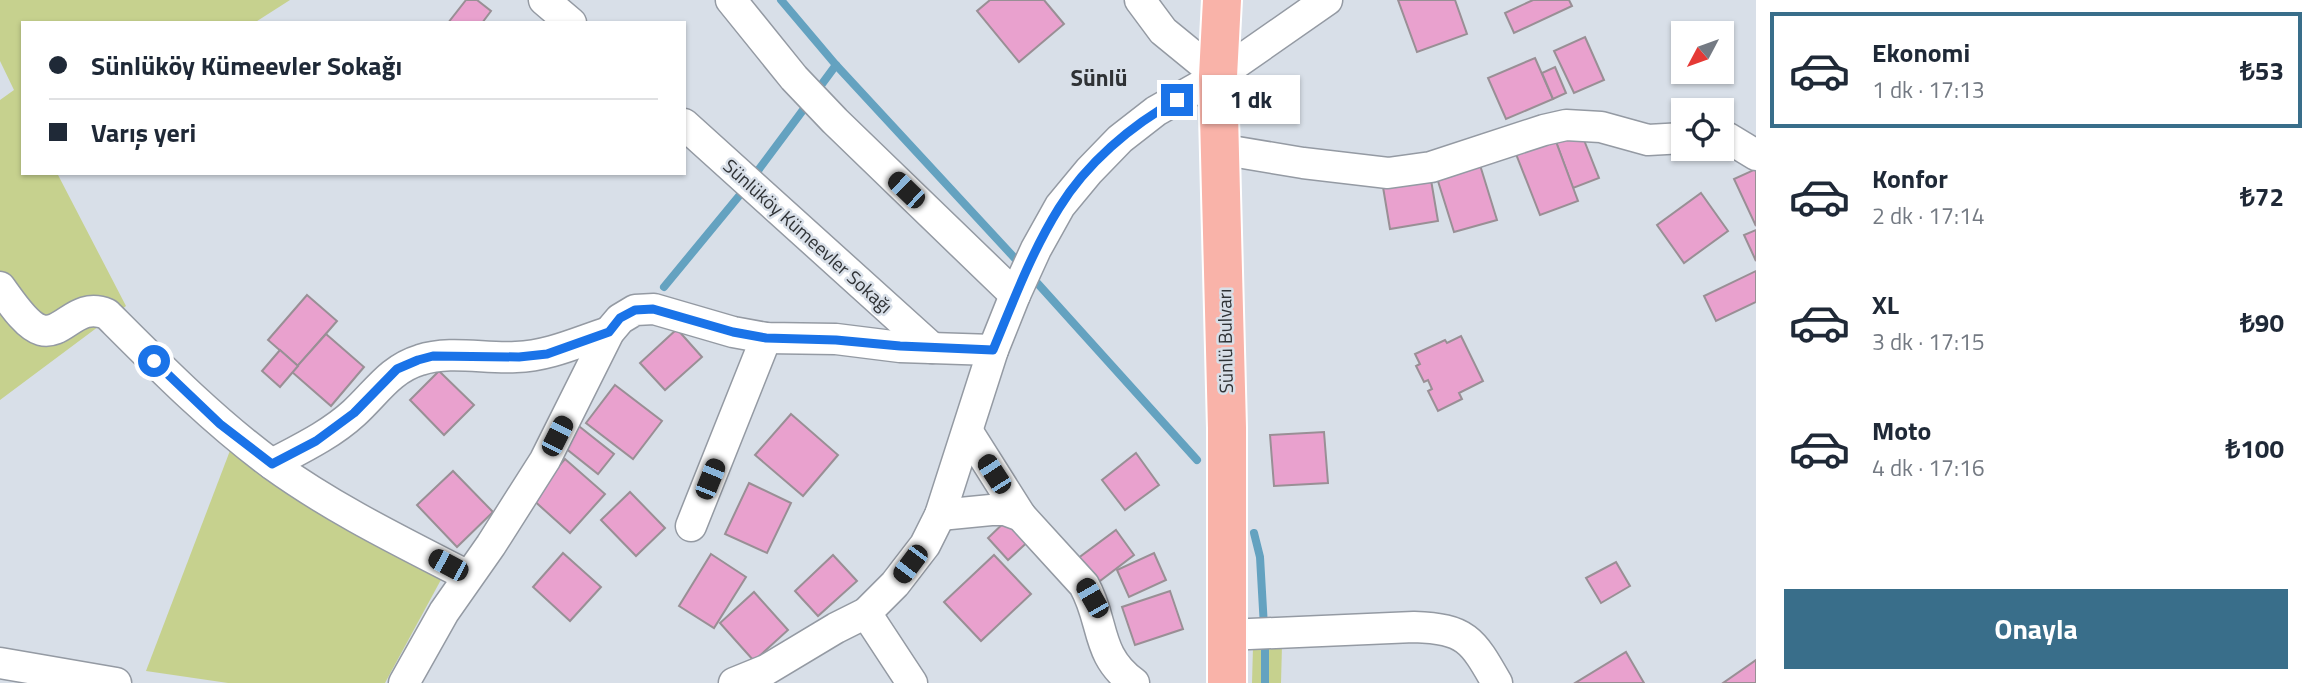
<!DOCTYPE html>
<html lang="tr">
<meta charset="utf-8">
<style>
body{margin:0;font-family:"Titillium Web",sans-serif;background:#f2f2f3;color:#1f2937;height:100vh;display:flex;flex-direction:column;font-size:26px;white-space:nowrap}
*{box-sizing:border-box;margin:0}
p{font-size:23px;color:#747a83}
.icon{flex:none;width:38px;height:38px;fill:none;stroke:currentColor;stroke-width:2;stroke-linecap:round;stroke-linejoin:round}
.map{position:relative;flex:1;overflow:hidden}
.details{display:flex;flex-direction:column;background:#fff;width:560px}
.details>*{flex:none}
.guide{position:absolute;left:21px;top:21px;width:665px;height:154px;border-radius:0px;box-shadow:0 2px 5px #0004;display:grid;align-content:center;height:154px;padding:0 28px;background:#fff}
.needle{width:46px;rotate:229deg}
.controls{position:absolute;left:1671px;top:21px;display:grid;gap:14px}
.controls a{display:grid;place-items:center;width:63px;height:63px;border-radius:0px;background:#fff;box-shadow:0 2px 5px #0004;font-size:35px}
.end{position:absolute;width:32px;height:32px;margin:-16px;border:9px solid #1a73e8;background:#fff;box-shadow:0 0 0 4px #fff}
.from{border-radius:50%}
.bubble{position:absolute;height:49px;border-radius:0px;background:#fff;box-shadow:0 2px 5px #0004;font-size:23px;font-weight:700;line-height:49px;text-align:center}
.car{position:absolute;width:21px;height:42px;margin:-21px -10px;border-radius:9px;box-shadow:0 0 5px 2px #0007;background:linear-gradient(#222 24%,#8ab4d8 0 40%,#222 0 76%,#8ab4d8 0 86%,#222 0)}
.guide b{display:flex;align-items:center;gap:24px;height:66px;font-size:26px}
.guide b+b{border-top:2px solid #e0e1e3}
.guide i{width:18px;height:18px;background:#1f2937}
ul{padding:12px 0 0;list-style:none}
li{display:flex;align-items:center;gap:21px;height:116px;margin:0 14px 10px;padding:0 14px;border:4px solid transparent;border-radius:0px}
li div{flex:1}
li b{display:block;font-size:26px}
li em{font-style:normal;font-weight:700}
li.selected{border-color:#396e8a}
li>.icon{width:63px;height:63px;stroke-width:1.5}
.primary-button{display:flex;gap:14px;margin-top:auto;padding:14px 28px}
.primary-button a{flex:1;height:80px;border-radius:0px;background:#396e8a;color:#fff;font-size:28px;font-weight:700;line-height:80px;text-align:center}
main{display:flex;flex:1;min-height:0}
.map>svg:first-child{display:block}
.green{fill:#c6d18e}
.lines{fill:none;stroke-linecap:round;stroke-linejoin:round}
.stream{stroke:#64a2c0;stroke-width:8}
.building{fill:#e9a1ce;stroke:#998f95;stroke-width:2}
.minor-casing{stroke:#949aa3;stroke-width:33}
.major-casing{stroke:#fff;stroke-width:42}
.minor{stroke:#fff;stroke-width:30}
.major{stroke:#f9b3a9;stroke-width:38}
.route{stroke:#1a73e8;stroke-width:9}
.labels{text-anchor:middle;stroke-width:5;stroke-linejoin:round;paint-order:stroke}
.street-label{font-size:19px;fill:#2f3235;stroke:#d8dfe8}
.quarter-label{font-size:23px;font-weight:bold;fill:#2f3235;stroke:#d8dfe8}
</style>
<main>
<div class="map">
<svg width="1756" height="683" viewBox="0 0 1756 683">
<rect width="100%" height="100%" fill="#d8dfe8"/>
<g class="green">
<path d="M0 0H290L254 23H23V173H57L126 306 0 400V100L14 90 0 61Z"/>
<path d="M231 448 443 576 385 683H228L146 671Z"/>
<path d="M1282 645 1281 683H1252L1253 647Z"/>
</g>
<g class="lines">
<g class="stream">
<path d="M781 0 836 65 1021 265"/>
<path d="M816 92 836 65"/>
<path d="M1030 275 1197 460"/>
<path d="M664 287 739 196 809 102"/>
<path d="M1254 533 1260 557 1264 627"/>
<path d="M1265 683V640"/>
</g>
</g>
<g class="building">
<path d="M466 0H477L491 11 482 23H448Z"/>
<path d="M990 0H1044L1064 24 1019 62 977 11Z"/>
<path d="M1398 0H1455L1467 34 1417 52Z"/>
<path d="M1533 0H1569L1572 6 1514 33 1505 13Z"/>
<path d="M1585 37 1604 80 1574 93 1554 51Z"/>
<path d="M1535 58 1553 99 1506 119 1488 78Z"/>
<path d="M1555 67 1566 93 1553 99 1542 73Z"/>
<path d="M1580 130 1599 178 1573 188 1555 139Z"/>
<path d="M1555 139 1578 201 1540 215 1516 154Z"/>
<path d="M1480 165 1497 220 1454 232 1437 178Z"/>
<path d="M1756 169V226L1734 179Z"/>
<path d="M1431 180 1438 221 1390 229 1383 187Z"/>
<path d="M1701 193 1728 231 1684 263 1657 225Z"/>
<path d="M1756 230V261L1744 235Z"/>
<path d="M1756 271V302L1716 321 1704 296Z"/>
<path d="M307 295 337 321 298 366 268 340Z"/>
<path d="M677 329 702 357 665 390 640 363Z"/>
<path d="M326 334 364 367 331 406 292 372Z"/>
<path d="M1461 336 1483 381 1459 393 1462 399 1438 411 1428 391 1432 389 1428 380 1424 382 1416 366 1420 364 1415 354 1445 340 1447 343Z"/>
<path d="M280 350 298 366 280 387 262 371Z"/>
<path d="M439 371 474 405 444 435 410 400Z"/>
<path d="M615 385 662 421 633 459 586 423Z"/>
<path d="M791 414 838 455 803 496 755 455Z"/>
<path d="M575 423 614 454 598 474 559 443Z"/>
<path d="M1324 432 1328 483 1274 486 1270 435Z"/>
<path d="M1136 453 1159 485 1125 510 1102 480Z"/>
<path d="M565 459 605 494 570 533 531 498Z"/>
<path d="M453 471 493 512 457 547 417 505Z"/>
<path d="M749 483 791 503 767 553 725 534Z"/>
<path d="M630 492 665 528 636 556 601 520Z"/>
<path d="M1011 516 1032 538 1008 560 988 538Z"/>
<path d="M1116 530 1134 555 1096 584 1077 559Z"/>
<path d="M563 553 601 587 570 621 533 587Z"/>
<path d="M1154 553 1166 580 1129 597 1117 570Z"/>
<path d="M711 554 746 577 714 628 679 606Z"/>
<path d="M833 555 857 581 818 616 795 591Z"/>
<path d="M994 555 1031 594 981 641 944 602Z"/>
<path d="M1616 562 1630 586 1601 603 1586 578Z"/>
<path d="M1170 591 1183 629 1135 645 1122 607Z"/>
<path d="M754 592 788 630 754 661 720 623Z"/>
<path d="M1626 652 1644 683H1575Z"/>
<path d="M1756 660V683H1723Z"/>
</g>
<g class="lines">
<defs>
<g id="minor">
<path d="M544 0 571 23"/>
<path d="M731 0 794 78 835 121 1015 295"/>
<path d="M1140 0 1163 31 1218 76"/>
<path d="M684 124 932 348"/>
<path d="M1722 137 1728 138 1756 155"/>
<path d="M1219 149 1303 163 1388 173 1431 167 1544 130 1566 125 1601 127 1648 140 1684 138"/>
<path d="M0 287C9 299 26 326 41 330 64 336 76 301 107 314 160 367 212 420 273 465 334 509 402 542 468 576"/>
<path d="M968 432 1021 516"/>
<path d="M272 464C300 449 330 435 354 413 376 393 390 369 420 360 450 350 485 359 516 357 549 356 578 342 609 332"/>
<path d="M940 515 991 510H1005L1021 516 1084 585C1105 622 1095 655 1134 683"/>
<path d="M691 526 766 338"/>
<path d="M866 613 912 683"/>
<path d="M1227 635 1414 627C1466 629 1472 639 1497 683"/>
<path d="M0 663 116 683"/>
<path d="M404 683 444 612 491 545 545 460 609 332 620 319 635 310 654 309 733 332 766 338 836 339 900 347 993 350"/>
<path d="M734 683 766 670 836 628 866 613 895 584 925 545 940 515 993 350 1015 295 1036 249 1060 206 1089 171 1120 139 1156 111 1218 76 1327 0"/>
</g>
<path id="major" d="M1222 0 1218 76 1227 428V683"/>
</defs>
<use href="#minor" class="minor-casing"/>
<use href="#major" class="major-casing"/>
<use href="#minor" class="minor"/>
<use href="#major" class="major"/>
</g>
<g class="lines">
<path class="route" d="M154 361 220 424 272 464 316 441 354 413 397 369 418 360 433 356 519 357 547 354 609 332 620 318 635 310 653 309 733 332 766 338 836 340 900 346 993 350C1013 302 1031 253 1059 208 1086 164 1131 125 1177 100"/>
</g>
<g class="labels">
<g class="street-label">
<text transform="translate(808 236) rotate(42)" y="7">Sünlüköy Kümeevler Sokağı</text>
<text transform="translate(1225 341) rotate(-91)" y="7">Sünlü Bulvarı</text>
</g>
<g class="quarter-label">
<text x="1099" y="86">Sünlü</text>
</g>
</g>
</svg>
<div class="controls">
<a><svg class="needle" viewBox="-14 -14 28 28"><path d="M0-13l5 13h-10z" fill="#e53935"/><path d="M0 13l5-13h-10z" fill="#747a83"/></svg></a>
<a><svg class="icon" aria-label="locate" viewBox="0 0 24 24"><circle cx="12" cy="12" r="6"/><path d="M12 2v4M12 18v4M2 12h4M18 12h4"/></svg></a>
</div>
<i class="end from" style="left:154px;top:361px"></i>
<i class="end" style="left:1177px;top:100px"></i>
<div class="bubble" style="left:1202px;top:75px;width:98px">1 dk</div>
<i class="car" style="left:906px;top:190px;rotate:314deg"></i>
<i class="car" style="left:557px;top:436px;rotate:27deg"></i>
<i class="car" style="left:994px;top:474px;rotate:327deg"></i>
<i class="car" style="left:710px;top:479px;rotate:22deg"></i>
<i class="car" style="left:910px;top:564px;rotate:217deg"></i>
<i class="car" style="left:448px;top:565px;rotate:298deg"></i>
<i class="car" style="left:1092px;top:598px;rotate:330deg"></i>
<div class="guide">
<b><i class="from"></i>Sünlüköy Kümeevler Sokağı</b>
<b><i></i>Varış yeri</b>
</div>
</div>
<section class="details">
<ul>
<li class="selected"><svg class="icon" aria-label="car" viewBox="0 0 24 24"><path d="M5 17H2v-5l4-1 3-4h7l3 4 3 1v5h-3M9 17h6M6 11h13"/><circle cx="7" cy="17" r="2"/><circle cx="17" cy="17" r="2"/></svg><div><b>Ekonomi</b><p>1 dk · 17:13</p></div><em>₺53</em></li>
<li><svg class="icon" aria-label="car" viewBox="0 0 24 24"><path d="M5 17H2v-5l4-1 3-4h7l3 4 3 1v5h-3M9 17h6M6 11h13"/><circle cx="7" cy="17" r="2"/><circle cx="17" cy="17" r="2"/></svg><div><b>Konfor</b><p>2 dk · 17:14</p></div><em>₺72</em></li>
<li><svg class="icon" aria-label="car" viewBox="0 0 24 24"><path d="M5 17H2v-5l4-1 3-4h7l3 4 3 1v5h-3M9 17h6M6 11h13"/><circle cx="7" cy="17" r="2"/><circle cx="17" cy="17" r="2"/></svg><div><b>XL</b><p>3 dk · 17:15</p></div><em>₺90</em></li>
<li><svg class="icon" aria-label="car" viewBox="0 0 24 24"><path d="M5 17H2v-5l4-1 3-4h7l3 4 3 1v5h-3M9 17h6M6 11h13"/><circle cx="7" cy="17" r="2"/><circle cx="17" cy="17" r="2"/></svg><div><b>Moto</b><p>4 dk · 17:16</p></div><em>₺100</em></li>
</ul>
<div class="primary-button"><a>Onayla</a></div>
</section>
</main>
